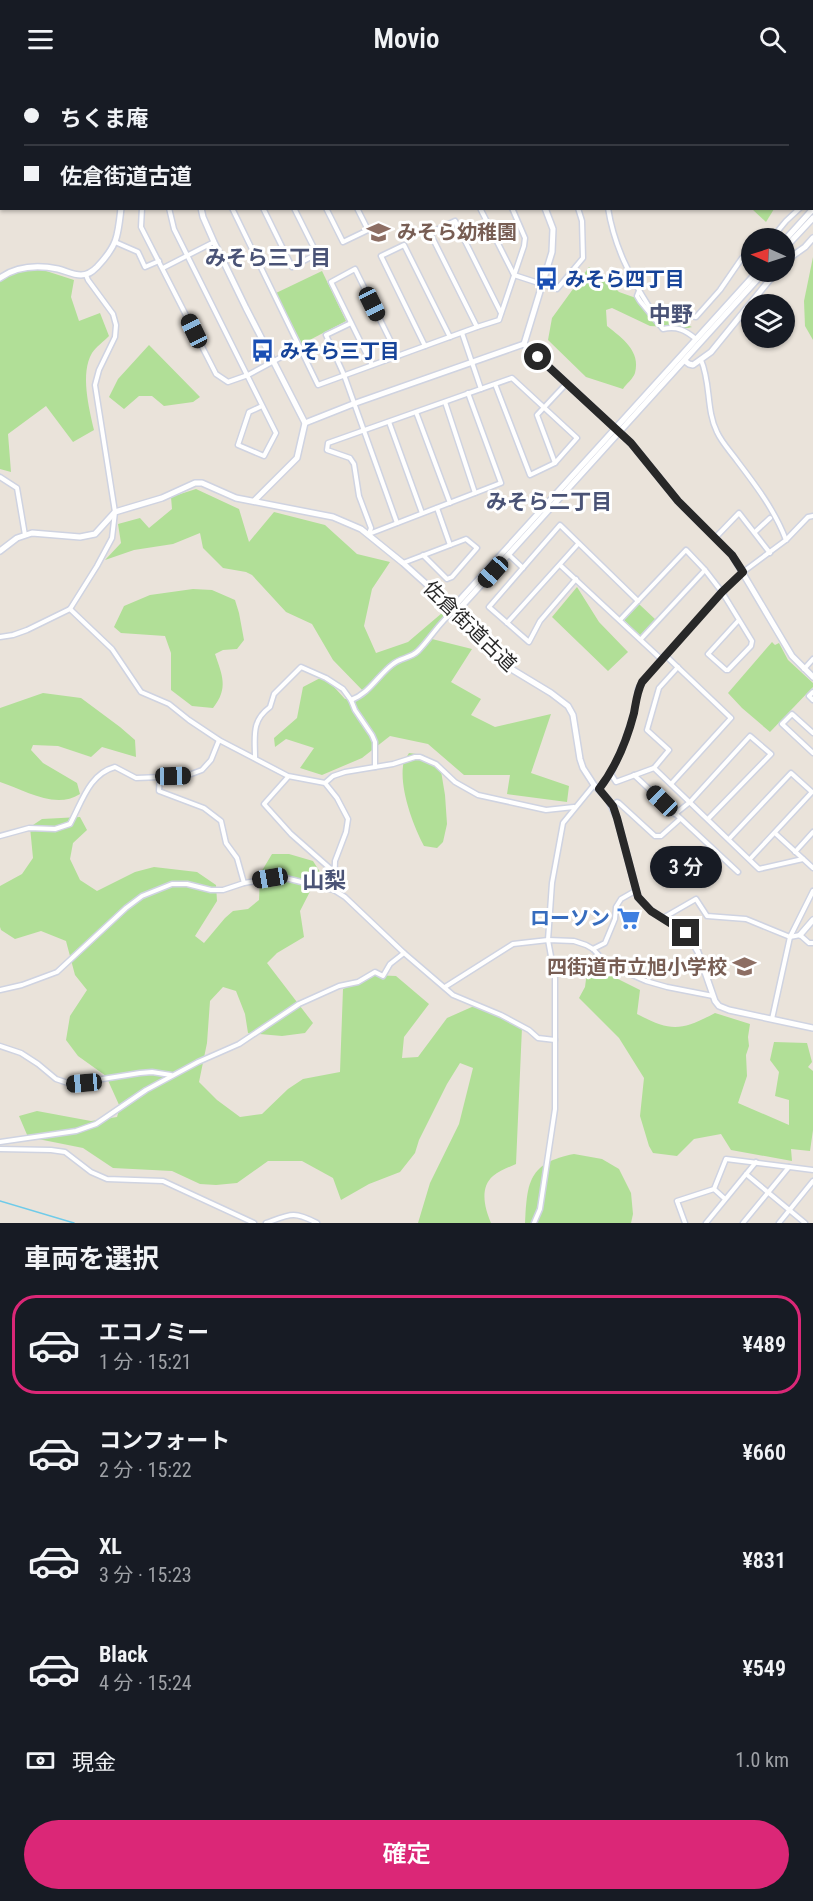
<!DOCTYPE html>
<html lang="ja">
<meta charset="utf-8">
<style>
body{margin:0;font-family:"Roboto Condensed","Noto Sans JP",sans-serif;background:#242831;color:#f1f3f6;height:100vh;display:flex;flex-direction:column;font-size:22px;white-space:nowrap}
*{box-sizing:border-box;margin:0}
p{font-size:20px;color:#9ea1a6}
.icon{flex:none;width:33px;height:33px;fill:none;stroke:currentColor;stroke-width:2;stroke-linecap:round;stroke-linejoin:round}
.map{position:relative;height:1145px;overflow:hidden}
.details{display:flex;flex-direction:column;background:#171b24;flex:1}
.details>*{flex:none}
.banner{position:absolute;left:0px;top:0px;width:813px;height:132px;box-shadow:0 2px 4px #0004;display:grid;align-content:center;height:132px;padding:0 24px;background:#171b24}
.needle{width:39px;rotate:273deg}
.fabs{position:absolute;left:741px;top:150px;display:grid;gap:12px}
.fabs a{display:grid;place-items:center;width:54px;height:54px;border-radius:50%;background:#171b24;box-shadow:0 2px 4px #0004;font-size:30px}
.end{position:absolute;width:27px;height:27px;margin:-14px;border:8px solid #282828;background:#fff;box-shadow:0 0 0 3px #fff}
.from{border-radius:50%}
.bubble{position:absolute;height:42px;border-radius:21px;background:#171b24;box-shadow:0 2px 4px #0004;font-size:20px;font-weight:600;line-height:42px;text-align:center}
.car{position:absolute;width:18px;height:36px;margin:-18px -9px;border-radius:8px;box-shadow:0 0 4px 2px #0007;background:linear-gradient(#222 24%,#8ab4d8 0 40%,#222 0 76%,#8ab4d8 0 86%,#222 0)}
.banner b{display:flex;align-items:center;gap:21px;height:57px;font-size:22px}
.banner b+b{border-top:2px solid #363941}
.banner i{width:15px;height:15px;background:#f1f3f6}
ul{padding:0;list-style:none}
li{display:flex;align-items:center;gap:18px;height:99px;margin:0 12px 9px;padding:0 12px;border:3px solid transparent;border-radius:24px}
li div{flex:1}
li b{display:block;font-size:22px}
li em{font-style:normal;font-weight:600}
li.active{border-color:#db2777}
li>.icon{width:54px;height:54px;stroke-width:1.5}
h2{padding:0 24px;font-size:27px;line-height:72px}
.pay{display:flex;align-items:center;gap:15px;height:66px;padding:0 24px;font-size:22px}
.pay p{margin-inline-start:auto}
.primary-button{display:flex;gap:12px;margin-top:auto;padding:12px 24px}
.primary-button a{flex:1;height:69px;border-radius:36px;background:#db2777;color:#fff;font-size:24px;font-weight:600;line-height:69px;text-align:center}
header{display:flex;justify-content:space-between;align-items:center;height:78px;padding:0 24px;background:#171b24;font-size:27px;font-weight:600}
.map>svg:first-child{display:block}
.green{fill:#b1df97}
.lines{fill:none;stroke-linecap:round;stroke-linejoin:round}
.stream{stroke:#6fcbe9;stroke-width:1.5}
.minor-casing{stroke:#cfd3e1;stroke-width:7}
.tertiary-casing{stroke:#cfd3e1;stroke-width:8}
.minor{stroke:#fff;stroke-width:4}
.tertiary{stroke:#fff;stroke-width:5}
.route{stroke:#282828;stroke-width:8}
.labels{text-anchor:middle;stroke-width:6;stroke-linejoin:round;paint-order:stroke}
.education-label{font-size:20px;font-weight:bold;fill:#785e54;stroke:#fff;text-anchor:start}
.transit-label{font-size:20px;font-weight:bold;fill:#164399;stroke:#fff;text-anchor:start}
.street-label{font-size:20px;fill:#282828;stroke:#fff}
.shop-label{font-size:20px;font-weight:bold;fill:#366cbe;stroke:#fff;text-anchor:end}
.neighbourhood-label{font-size:21px;font-weight:bold;fill:#4a5376;stroke:#fff}
.quarter-label{font-size:22px;font-weight:bold;fill:#4a5376;stroke:#fff}
</style>
<header><svg class="icon" aria-label="menu" viewBox="0 0 24 24"><path d="M4 6h16M4 12h16M4 18h16"/></svg>Movio<svg class="icon" aria-label="search" viewBox="0 0 24 24"><circle cx="10" cy="10" r="6"/><path d="M15 15l6 6"/></svg></header>
<div class="map">
<svg width="813" height="1145" viewBox="0 0 813 1145">
<rect width="100%" height="100%" fill="#eae3da"/>
<g class="green">
<path d="M752 131H774L766 144Z"/>
<path d="M813 179V262L805 248 804 223Z"/>
<path d="M589 189 600 195 619 214 636 220 647 232 655 233 692 249 688 250 650 248 612 230 606 232 607 248C622 260 641 273 635 295 633 301 626 306 623 311L586 299 548 262 552 240Z"/>
<path d="M25 192H43L74 202 71 219 79 243 100 235 109 258C104 263 96 269 92 275 80 295 89 330 94 352L73 364 46 328 8 356 11 394 0 391V202L16 194Z"/>
<path d="M322 193 346 243 302 266 276 215Z"/>
<path d="M149 267 200 319 193 324 164 328 152 318H139L124 331 109 319 118 301Z"/>
<path d="M196 411 239 431 249 464 274 434 325 447 357 476 390 484 372 511 364 548 376 575 408 564 442 535 446 540 428 560 472 571 451 604 481 621 471 637 495 649 551 636 531 695 569 708 567 724 507 716 510 697H464L428 666 390 658 362 680 322 697 300 690 314 670 286 661 275 669 274 660 297 640 303 609 324 598 345 621 366 616 333 582 312 546 286 534 252 497 246 494 223 490 203 470 200 455 173 466 134 472 105 482 121 465 118 446 140 440 149 450 172 431 171 419Z"/>
<path d="M577 509 599 544 628 574 608 593 552 539Z"/>
<path d="M193 511 212 512 235 522 239 535 244 562 237 571 223 572 215 576C222 597 229 610 213 630L192 628 171 612V575L165 558 121 555 114 549 124 528 150 517Z"/>
<path d="M639 526 656 542 641 558 624 542Z"/>
<path d="M772 564 775 567 779 565 788 582 813 605V609L770 654 742 630 728 615Z"/>
<path d="M43 615 81 620 120 649 135 662 136 679 102 669 91 679 58 668 33 667 31 672 43 685 77 705 80 716C55 732 25 712 0 704V630Z"/>
<path d="M409 675 424 677 441 693 445 717 447 746 443 764 437 770 424 768C413 747 400 712 403 688 403 683 407 679 409 675Z"/>
<path d="M80 739 87 752 73 765 70 781 80 802 97 813 135 794 154 789 197 794 216 807 217 823 195 858 204 865 225 840 233 833 248 831 259 822 260 796 272 776H289L313 783 320 794 300 833 304 859 277 875 267 885 313 945 305 955 282 958 248 955 245 936 236 913 223 909 210 923 207 965 199 1004 217 1022 240 1039 262 1036 288 1011 303 1001 340 994 343 911 372 897 396 898 429 926 404 959 402 980 418 979 447 940 474 928 522 949 516 1086C509 1089 499 1093 493 1098 479 1110 485 1131 491 1145H418L430 1105 459 1046 473 990 460 985 447 1006 419 1062 415 1075 400 1094 369 1106 341 1122 333 1100 302 1083H268L237 1105 216 1107 200 1106 172 1093 113 1090 83 1070 28 1059 19 1038 37 1033 91 1043 117 1039 120 1029 106 998 78 978 66 962 70 938 87 912 75 897 66 863 41 853 15 861 1 852 0 849V808L22 796 33 780 30 749 42 741Z"/>
<path d="M588 886 640 912 637 936C671 954 681 953 715 935L750 946 748 959 749 968 746 977 747 998 738 1025 789 1047V1022L775 1018 779 994 770 982 774 964 807 965 812 984 808 989 813 993V1052L810 1073 791 1071 792 1083 731 1072 721 1056 694 1061 677 1078 653 1075 649 1068 640 1038 644 1000 619 960 579 920 585 909Z"/>
<path d="M574 1076 602 1081 619 1091 631 1115 633 1136 631 1145H525C527 1103 529 1085 574 1076Z"/>
</g>
<g class="lines">
<g class="stream">
<path d="M560 0 561 2"/>
<path d="M0 1123 74 1145"/>
</g>
<defs>
<g id="minor">
<path d="M229 0 230 2"/>
<path d="M261 0 262 2"/>
<path d="M292 0 293 2"/>
<path d="M378 0 379 2"/>
<path d="M514 0 515 2"/>
<path d="M540 0 541 2"/>
<path d="M796 0 797 2"/>
<path d="M200 2 204 0"/>
<path d="M812 27H813"/>
<path d="M812 117 813 115"/>
<path d="M142 130 141 149 216 296 228 304 248 297 300 269"/>
<path d="M169 130 174 151 276 355 264 378 238 367 249 334 262 328"/>
<path d="M232 130 318 307 477 249 430 155 455 143 501 235"/>
<path d="M263 130 292 189 317 176 294 130"/>
<path d="M326 130 343 164 368 152 357 130"/>
<path d="M480 130 514 197 557 211 583 180 582 143 578 130"/>
<path d="M608 130C614 168 630 199 650 230L696 239 720 212 742 180 752 182"/>
<path d="M772 160 786 143 800 130"/>
<path d="M115 164 138 174 145 189 159 183"/>
<path d="M163 190 214 164"/>
<path d="M639 213 637 218 640 223 663 251C677 248 685 252 696 261"/>
<path d="M351 245 326 257 344 297 397 445"/>
<path d="M477 249 499 242 524 168 525 160 512 130"/>
<path d="M462 255 481 311"/>
<path d="M425 268 381 178 404 167 450 259"/>
<path d="M701 282C711 305 706 332 717 354 722 365 731 374 738 384 757 409 775 433 786 462"/>
<path d="M372 287 331 204 355 191 398 278"/>
<path d="M445 324 475 415"/>
<path d="M416 334 450 425"/>
<path d="M389 344 422 435"/>
<path d="M555 385 537 337 566 306"/>
<path d="M0 399 17 410 25 457"/>
<path d="M437 430 450 467"/>
<path d="M755 454 770 440"/>
<path d="M369 456 371 450 359 418 354 386 350 380 327 372 328 365 512 300 577 360 555 385 530 397 495 306"/>
<path d="M369 456 501 405 468 315"/>
<path d="M715 460 739 435 770 475"/>
<path d="M509 477 523 490"/>
<path d="M403 485C424 477 445 469 466 461L477 470 452 499 447 501 423 477"/>
<path d="M560 487 661 581"/>
<path d="M576 501 540 543 529 564 489 529 560 447 638 523"/>
<path d="M70 531 112 571 141 614 169 626 189 642 219 662 288 698 325 705 337 720 348 741 346 754 335 783 334 812"/>
<path d="M620 542 686 472 705 492 722 514 743 494 786 462 808 439 813 438"/>
<path d="M507 545 578 466"/>
<path d="M0 559 13 557 27 552 70 531 97 488 112 460 115 434 95 307 99 292 115 259 116 247 113 236 88 202 86 197"/>
<path d="M641 561 705 492"/>
<path d="M665 577 731 640 671 706"/>
<path d="M804 591 813 581"/>
<path d="M813 614 809 618 813 622"/>
<path d="M351 622C370 615 378 597 393 586 400 580 411 580 418 573 431 560 440 543 455 532"/>
<path d="M813 655 792 636 782 646 813 675"/>
<path d="M255 680C255 658 251 643 270 629L274 616 301 589 326 600 343 611 351 622 355 632 372 657 375 664V689"/>
<path d="M654 690 759 791 803 781"/>
<path d="M611 696 616 704 654 690 669 672 647 652 659 610 678 589"/>
<path d="M634 697 738 794"/>
<path d="M160 698 159 713 204 730 221 743 226 765 237 780 244 805"/>
<path d="M288 699 264 726 291 756 333 793"/>
<path d="M325 705 333 698 345 694 393 686 415 679H420L436 686 455 704 478 717 546 732 574 729"/>
<path d="M599 711 611 696 624 665 634 636 638 611 642 604 722 514 752 563 751 568 728 592H726L708 576 738 543"/>
<path d="M613 728 617 724 619 725 655 758H661L680 741"/>
<path d="M675 736 690 724 750 658 771 676 708 741"/>
<path d="M775 755 813 790"/>
<path d="M0 758 29 750 55 751 70 746C82 724 89 696 115 689L136 700 186 698 202 692 211 682 219 662"/>
<path d="M729 761 791 695 812 714 750 781"/>
<path d="M795 774 813 754"/>
<path d="M663 840 696 821 707 838 746 841 790 859 800 857 809 865H813"/>
<path d="M593 871 605 865 615 841 616 829 621 821 635 813"/>
<path d="M445 909 513 866 548 862 574 863 586 867 593 871 607 886 646 903 667 909 713 918"/>
<path d="M0 912 22 907 57 894 126 830 142 818 172 806H187L211 812H223L244 805 281 799 334 812 345 819 404 875 453 917 501 937 529 952 538 960 555 962"/>
<path d="M772 941 790 859 813 813"/>
<path d="M0 968 21 975 38 986 56 1001 71 1006 140 995 152 994 171 997"/>
<path d="M0 1064 76 1053 96 1046 146 1012 198 984 239 966 299 926 339 908 358 904 375 894 383 898 390 886 404 875"/>
<path d="M0 1071 51 1072 65 1074 91 1094 107 1101 163 1103 254 1145"/>
<path d="M746 1096 805 1145"/>
<path d="M714 1111 725 1121"/>
<path d="M266 1145C291 1136 293 1133 317 1145"/>
<path d="M534 1145 540 1131 555 1031V900L548 862 552 805 563 745 594 707"/>
<path d="M685 1145 677 1123 714 1111 726 1081 813 1092"/>
<path d="M706 1145 756 1084"/>
<path d="M743 1145 789 1089"/>
<path d="M779 1145 813 1103"/>
</g>
<g id="tertiary">
<path d="M477 0 479 2"/>
<path d="M157 2 158 0"/>
<path d="M437 2 441 0"/>
<path d="M201 130 203 139 214 164 246 230 305 345 297 380 254 423"/>
<path d="M784 163 813 131"/>
<path d="M784 171 813 140"/>
<path d="M784 184 805 169 813 160"/>
<path d="M0 200C17 188 38 187 58 191 66 193 73 197 81 197 88 197 92 194 97 189 117 168 118 159 121 130"/>
<path d="M524 266 631 365 678 423 732 477 792 578 813 599"/>
<path d="M524 266 552 174 553 151 545 130"/>
<path d="M685 283 689 286 693 287 711 274 776 194"/>
<path d="M305 345 353 326 524 266"/>
<path d="M0 473 17 460 32 455 80 459 95 456 115 434 162 420 195 405H202L236 420 333 439 361 451 403 485 455 532 513 592 551 615 568 628 573 637 580 681 583 690 594 707 608 721 617 740 638 819 651 833 680 851 690 860 698 874 715 923 719 928 729 932 813 950"/>
<path d="M455 532 461 529 764 194"/>
<path d="M455 532 458 524 757 194"/>
<path d="M800 857 813 842"/>
</g>
</defs>
<use href="#minor" class="minor-casing"/>
<use href="#tertiary" class="tertiary-casing"/>
<use href="#minor" class="minor"/>
<use href="#tertiary" class="tertiary"/>
</g>
<g class="lines">
<path class="route" d="M538 279 631 365 678 423 732 477 743 494 722 514 642 604C637 614 636 624 634 635 627 662 616 689 599 711L613 728 617 740 638 819 651 833 686 855"/>
</g>
<defs>
<symbol id="school-bare" viewBox="-9 -9 18 18"><path d="M0-5L7-2L0 1L-7-2ZM-4 1L0 2.5L4 1V4Q0 6-4 4Z" fill="#8d6e63" stroke="#fff" stroke-width="2.5" paint-order="stroke"/></symbol>
<symbol id="bus-bare" viewBox="-9 -9 18 18"><path d="M-5-6H5V4H4V6H2V4H-2V6H-4V4H-5ZM-3.5-4V0h7V-4ZM-3.5 1.2v1.5H-2V1.2ZM2 1.2v1.5H3.5V1.2Z" fill="#1a4fb4" stroke="#fff" stroke-width="2.5" paint-order="stroke"/></symbol>
<symbol id="supermarket-bare" viewBox="-9 -9 18 18"><path d="M-6-5.5h2.5l.6 2H6L4.5 2H-2.5L-4.4-4H-6ZM-1.5 3.2a1.3 1.3 0 1 0 .1 0ZM3 3.2a1.3 1.3 0 1 0 .1 0Z" fill="#3f7fe0" stroke="#fff" stroke-width="2.5" paint-order="stroke"/></symbol>
</defs>
<g fill-rule="evenodd">
<use href="#school-bare" x="362" y="138" width="33" height="33"/>
<use href="#bus-bare" x="530" y="184" width="33" height="33"/>
<use href="#bus-bare" x="246" y="256" width="33" height="33"/>
<use href="#supermarket-bare" x="612" y="824" width="33" height="33"/>
<use href="#school-bare" x="728" y="872" width="33" height="33"/>
</g>
<g class="labels">
<g class="education-label">
<text x="397" y="161">みそら幼稚園</text>
<text x="727" y="896" text-anchor="end">四街道市立旭小学校</text>
</g>
<g class="transit-label">
<text x="565" y="208">みそら四丁目</text>
<text x="280" y="280">みそら三丁目</text>
</g>
<g class="street-label">
<text transform="translate(470 548) rotate(44)" y="7">佐倉街道古道</text>
</g>
<g class="shop-label">
<text x="610" y="847">ローソン</text>
</g>
<g class="neighbourhood-label">
<text x="268" y="187">みそら三丁目</text>
<text x="549" y="431">みそら二丁目</text>
</g>
<g class="quarter-label">
<text x="671" y="244">中野</text>
<text x="324" y="810">山梨</text>
</g>
</g>
</svg>
<div class="fabs">
<a><svg class="needle" viewBox="-14 -14 28 28"><path d="M0-13l5 13h-10z" fill="#e53935"/><path d="M0 13l5-13h-10z" fill="#9ea1a6"/></svg></a>
<a><svg class="icon" aria-label="layers" viewBox="0 0 24 24"><path d="M12 4l9 5-9 5-9-5zM3 14l9 5 9-5"/></svg></a>
</div>
<i class="end from" style="left:538px;top:279px"></i>
<i class="end" style="left:686px;top:855px"></i>
<div class="bubble" style="left:650px;top:768px;width:72px">3 分</div>
<i class="car" style="left:372px;top:226px;rotate:154deg"></i>
<i class="car" style="left:194px;top:253px;rotate:334deg"></i>
<i class="car" style="left:493px;top:494px;rotate:222deg"></i>
<i class="car" style="left:173px;top:698px;rotate:89deg"></i>
<i class="car" style="left:662px;top:723px;rotate:314deg"></i>
<i class="car" style="left:270px;top:800px;rotate:261deg"></i>
<i class="car" style="left:84px;top:1005px;rotate:265deg"></i>
<div class="banner">
<b><i class="from"></i>ちくま庵</b>
<b><i></i>佐倉街道古道</b>
</div>
</div>
<section class="details">
<h2>車両を選択</h2>
<ul>
<li class="active"><svg class="icon" aria-label="car" viewBox="0 0 24 24"><path d="M5 17H2v-5l4-1 3-4h7l3 4 3 1v5h-3M9 17h6M6 11h13"/><circle cx="7" cy="17" r="2"/><circle cx="17" cy="17" r="2"/></svg><div><b>エコノミー</b><p>1 分 · 15:21</p></div><em>¥489</em></li>
<li><svg class="icon" aria-label="car" viewBox="0 0 24 24"><path d="M5 17H2v-5l4-1 3-4h7l3 4 3 1v5h-3M9 17h6M6 11h13"/><circle cx="7" cy="17" r="2"/><circle cx="17" cy="17" r="2"/></svg><div><b>コンフォート</b><p>2 分 · 15:22</p></div><em>¥660</em></li>
<li><svg class="icon" aria-label="car" viewBox="0 0 24 24"><path d="M5 17H2v-5l4-1 3-4h7l3 4 3 1v5h-3M9 17h6M6 11h13"/><circle cx="7" cy="17" r="2"/><circle cx="17" cy="17" r="2"/></svg><div><b>XL</b><p>3 分 · 15:23</p></div><em>¥831</em></li>
<li><svg class="icon" aria-label="car" viewBox="0 0 24 24"><path d="M5 17H2v-5l4-1 3-4h7l3 4 3 1v5h-3M9 17h6M6 11h13"/><circle cx="7" cy="17" r="2"/><circle cx="17" cy="17" r="2"/></svg><div><b>Black</b><p>4 分 · 15:24</p></div><em>¥549</em></li>
</ul>
<div class="pay"><svg class="icon" aria-label="cash" viewBox="0 0 24 24"><path d="M3 7h18v10H3z"/><circle cx="12" cy="12" r="2"/></svg>現金<p>1.0 km</p></div>
<div class="primary-button"><a>確定</a></div>
</section>
